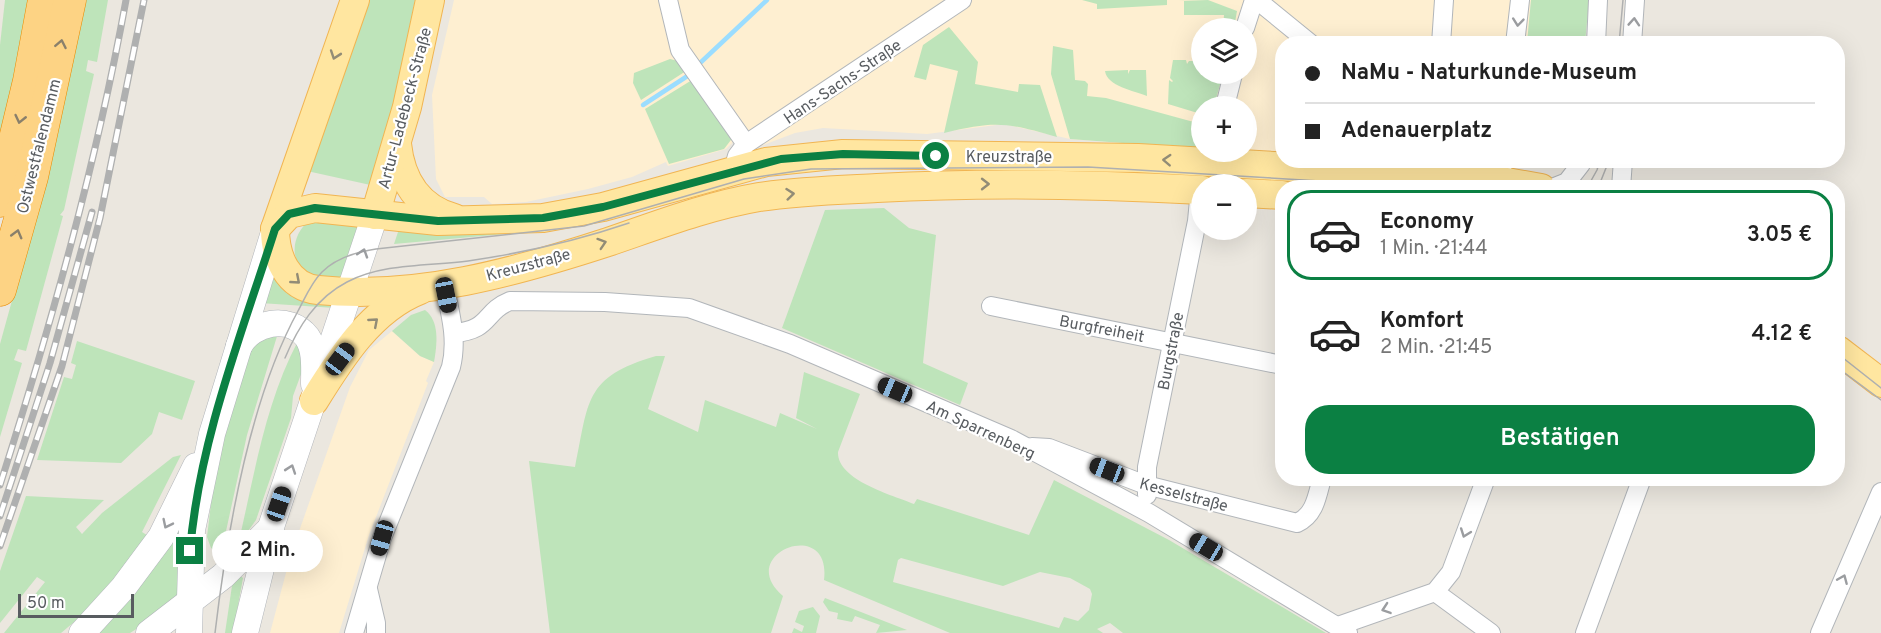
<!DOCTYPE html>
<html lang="de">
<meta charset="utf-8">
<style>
body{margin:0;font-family:Overpass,sans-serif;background:#f6f6f6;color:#222;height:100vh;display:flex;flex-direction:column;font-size:22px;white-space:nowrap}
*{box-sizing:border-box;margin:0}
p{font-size:20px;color:#767676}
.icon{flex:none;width:33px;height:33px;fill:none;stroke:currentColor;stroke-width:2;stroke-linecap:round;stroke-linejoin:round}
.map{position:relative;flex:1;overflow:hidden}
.drawer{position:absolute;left:1275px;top:180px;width:570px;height:306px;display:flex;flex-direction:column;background:#fff;border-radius:24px;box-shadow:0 6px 24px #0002}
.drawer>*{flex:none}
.hud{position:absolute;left:1275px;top:36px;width:570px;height:132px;border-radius:24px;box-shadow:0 6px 24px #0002;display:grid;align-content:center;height:132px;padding:0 30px;background:#fff}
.controls{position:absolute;left:1191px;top:18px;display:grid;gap:12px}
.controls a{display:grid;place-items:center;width:66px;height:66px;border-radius:50%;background:#fff;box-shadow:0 6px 24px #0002;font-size:30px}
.scale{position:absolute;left:18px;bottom:15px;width:116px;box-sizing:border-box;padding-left:6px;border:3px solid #585c60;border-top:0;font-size:16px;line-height:21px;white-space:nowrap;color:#585c60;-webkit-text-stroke:4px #fff;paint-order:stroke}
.end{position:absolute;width:27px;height:27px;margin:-14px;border:8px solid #0b8043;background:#fff;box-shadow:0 0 0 3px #fff}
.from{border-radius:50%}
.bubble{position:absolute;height:42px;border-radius:21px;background:#fff;box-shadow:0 6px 24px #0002;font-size:20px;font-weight:600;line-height:42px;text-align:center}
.car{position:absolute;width:18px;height:36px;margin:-18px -9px;border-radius:8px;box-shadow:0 0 4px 2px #0007;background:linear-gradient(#222 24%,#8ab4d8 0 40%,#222 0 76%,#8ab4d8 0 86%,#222 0)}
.hud b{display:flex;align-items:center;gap:21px;height:57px;font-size:22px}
.hud b+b{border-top:2px solid #e0e0e0}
.hud i{width:15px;height:15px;background:#222}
ul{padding:10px 0 0;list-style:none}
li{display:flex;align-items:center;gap:18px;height:90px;margin:0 12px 9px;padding:0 18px;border:3px solid transparent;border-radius:24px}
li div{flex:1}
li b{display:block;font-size:22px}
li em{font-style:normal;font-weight:600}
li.active{border-color:#0b8043}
li>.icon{width:54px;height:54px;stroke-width:1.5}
.action{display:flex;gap:12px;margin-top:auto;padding:12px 30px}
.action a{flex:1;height:69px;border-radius:24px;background:#0b8043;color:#fff;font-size:24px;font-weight:600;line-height:69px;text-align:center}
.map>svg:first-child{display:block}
.commercial{fill:#feefd1;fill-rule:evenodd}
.green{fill:#bee4ba;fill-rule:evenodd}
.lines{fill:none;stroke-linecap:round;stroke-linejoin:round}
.stream{stroke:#9bddff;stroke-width:4.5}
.street-casing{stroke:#b2b6ba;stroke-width:20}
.secondary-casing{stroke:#b1b5ba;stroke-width:27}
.primary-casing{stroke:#f1b552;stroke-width:30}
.highway-casing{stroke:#ea8a00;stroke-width:33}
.street{stroke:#fff;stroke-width:18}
.secondary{stroke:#fff;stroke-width:26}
.primary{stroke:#ffe6a0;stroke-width:28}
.highway{stroke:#fdd384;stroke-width:32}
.tram{stroke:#afb0b0;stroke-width:1.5}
.rail-casing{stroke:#afb0b0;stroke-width:7}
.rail{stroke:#fff;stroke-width:4.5;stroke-dasharray:14;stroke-linecap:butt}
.oneway{stroke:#9b9da0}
.oneway2{stroke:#8a806b}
.oneway3{stroke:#928c76}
.route{stroke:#0b8043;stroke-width:8}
.labels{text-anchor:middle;stroke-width:4.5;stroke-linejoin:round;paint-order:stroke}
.street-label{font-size:16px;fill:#585c60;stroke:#fff}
</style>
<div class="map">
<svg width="1881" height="633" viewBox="0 0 1881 633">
<rect width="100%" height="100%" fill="#ebe7df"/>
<g class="commercial">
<path d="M454 0H1531L1527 43 1282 44V153L1247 151 1246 106H1202L1201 149 1070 139 1004 124 927 134 823 128 795 133 761 146 736 139 726 149 668 166 666 162 632 177 588 189 526 202 492 204 484 197H445L436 179 432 95ZM1202 28H1246V74H1202Z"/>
<path d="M392 331 420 356 434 362 426 381 428 383 369 535 339 633H270L291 554 350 387 369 350Z"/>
</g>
<g class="green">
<path d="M5 0H30L0 143V45Z"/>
<path d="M85 0H108L97 62 88 60 86 71 94 74 64 210 60 215 63 216 26 351 18 349 14 360 22 363 0 437V344L53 152Z"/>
<path d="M365 0H415L407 39 405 81 375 186 307 171Z"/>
<path d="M1082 0H1167V5L1097 9V4Z"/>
<path d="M1208 0 1237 11 1234 28H1223L1224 15H1184V1H1179Z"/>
<path d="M1531 0H1589L1585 43H1527Z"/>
<path d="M949 27 978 62 975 84 1018 92 1019 84 1040 85 1057 137C1007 123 997 120 944 133L958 71 930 64 926 80 914 77 923 45Z"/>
<path d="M1053 46 1073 50 1075 80 1085 81 1088 84 1087 96 1106 98 1201 124V149L1070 139 1051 74Z"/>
<path d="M670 59 678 61 686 71 641 100 633 83 634 73Z"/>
<path d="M1173 60H1186L1187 64 1189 61H1201L1202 74H1223L1214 106H1202L1201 114 1168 104 1169 80 1172 82 1173 81 1170 78Z"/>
<path d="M1128 70V74L1130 70H1146L1147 96C1134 91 1107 86 1105 71Z"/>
<path d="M692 80 734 136 724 149 669 164 645 109Z"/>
<path d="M884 208 909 228 936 235 923 363 968 383 960 405 782 328 825 210Z"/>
<path d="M310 220H363L345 278C336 278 321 281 313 277 288 266 290 235 310 220Z"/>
<path d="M400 226 538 231 394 244Z"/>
<path d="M270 270 336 303 335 308 260 303Z"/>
<path d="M425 310C440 321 437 345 434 362L420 356 392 331 411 315Z"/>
<path d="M278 333 247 435 221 554 211 548 207 537 218 444 240 371 254 343Z"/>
<path d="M77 341 195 381 182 420 159 412 152 434 121 463 37 460 64 377 72 379 76 365 71 363Z"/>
<path d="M298 341 304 366 293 396 291 418 256 520 238 545C254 477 265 403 298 341Z"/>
<path d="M656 356H665L648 409 698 432 705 400 776 427 780 413 817 429 796 418 804 372 860 394 838 452C837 480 892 495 914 504L917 499 1029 535 1054 480 1169 540 1326 633H1123L1110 623 1097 629 1103 633H950L824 580C832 515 733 554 783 596L771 633H550L529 461 575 467C589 402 583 377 656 356ZM901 558 1003 586 1040 572 1070 578 1090 589 1092 594 1089 610 1078 621 1064 617 1059 628 893 582 898 560Z"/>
<path d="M181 455 142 532 153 539 80 617 61 633H4L45 582 37 577 0 623V571L26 496 104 500 76 527 82 534 102 513 173 457Z"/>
<path d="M181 517 180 601 130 633H95Z"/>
<path d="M239 575 243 578 233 633H225L233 579Z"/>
<path d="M825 598 907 630 876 633 880 625 855 616 852 622 837 619 838 613 829 611 823 602Z"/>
<path d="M813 607 820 616 816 633H792L794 628 802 632 804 626 795 622 799 611Z"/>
</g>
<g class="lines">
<g class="stream">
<path d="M699 64 767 0"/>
<path d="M643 105 689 75"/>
</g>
<defs>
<g id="street">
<path d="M668 0 680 50 746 144"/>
<path d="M1257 0 1311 44"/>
<path d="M1245 28 1254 0"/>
<path d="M1441 44 1444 0"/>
<path d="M1515 44 1520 0"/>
<path d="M1596 44 1598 0"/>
<path d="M1632 44 1635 0"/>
<path d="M1225 106 1233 74"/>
<path d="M733 170 737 156 746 144 962 0"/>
<path d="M1501 181 1503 160"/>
<path d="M1552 188 1567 182 1581 164"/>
<path d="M1621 188 1623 160"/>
<path d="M991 306 1282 365"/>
<path d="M454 333C491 330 483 312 510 301L605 302 689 308 790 344 1011 439 1149 513 1348 633"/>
<path d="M1032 447 1049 448 1146 485 1297 523C1315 515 1317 496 1322 478"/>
<path d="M1147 495V467L1197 221 1200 190"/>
<path d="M368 589 376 623V633"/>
<path d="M1435 592 1491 633"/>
<path d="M1338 626 1435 592 1451 572 1486 478"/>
<path d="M354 633 382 538 451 367C458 339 450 312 444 284"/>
<path d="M1585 633 1642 478"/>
<path d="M1820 633 1881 492"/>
</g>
<g id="secondary">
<path d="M239 346C252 322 289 314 307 337 316 350 314 369 314 384"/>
<path d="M82 633 123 588 161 537 196 466"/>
<path d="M149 633 223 576 269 530"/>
<path d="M189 633 192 530 212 434 275 229"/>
<path d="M245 633 272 524 375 215"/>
</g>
<g id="primary">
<path d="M355 0 275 229C275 256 287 287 318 290 416 300 516 272 608 242 658 225 707 206 759 197 798 191 837 190 877 188 985 182 1093 184 1202 190"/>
<path d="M397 144C401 181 418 208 454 218"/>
<path d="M1246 193 1282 195"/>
<path d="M375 215 407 107 430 0"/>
<path d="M275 229 289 214 315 208 438 221 543 218 603 207 766 162 843 154 1138 158 1414 174 1501 181 1541 188"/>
<path d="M1838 350 1881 383"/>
<path d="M314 401C340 359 371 309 420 290"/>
</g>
<g id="highway">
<path d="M0 201 29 81 44 0"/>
<path d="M0 290 32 177 70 0"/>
</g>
</defs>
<use href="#street" class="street-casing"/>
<use href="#secondary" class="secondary-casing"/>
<use href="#primary" class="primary-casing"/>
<use href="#highway" class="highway-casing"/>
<use href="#street" class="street"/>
<use href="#secondary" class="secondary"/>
<use href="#primary" class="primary"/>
<use href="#highway" class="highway"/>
<g class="tram">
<path d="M1619 44 1623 0"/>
<path d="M1587 188 1597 170 1600 160"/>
<path d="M1598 188 1608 163"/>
<path d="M1838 354 1881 388"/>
<path d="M285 358C298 327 316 298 347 282 383 263 429 266 468 261 523 253 576 241 629 223"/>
<path d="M1838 368 1881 400"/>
<path d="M215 633C227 532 249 400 298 311 305 298 311 283 322 272 336 258 356 252 376 249L584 226 744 179 811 169 1088 167 1436 188"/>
</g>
<defs>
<g id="rail">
<path d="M0 485C51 325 96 165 126 0"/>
<path d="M0 516 50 363 92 212"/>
<path d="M0 546 62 366 100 218 144 0"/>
</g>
</defs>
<use href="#rail" class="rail-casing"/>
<use href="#rail" class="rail"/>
</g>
<defs><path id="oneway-chevron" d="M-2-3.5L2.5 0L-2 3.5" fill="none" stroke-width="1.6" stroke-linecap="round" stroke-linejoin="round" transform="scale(1.5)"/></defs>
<g class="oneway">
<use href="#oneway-chevron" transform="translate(1518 22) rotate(96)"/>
<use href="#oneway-chevron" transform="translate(1634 22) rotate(-86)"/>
<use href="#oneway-chevron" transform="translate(363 253) rotate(-72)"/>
<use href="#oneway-chevron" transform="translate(291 469) rotate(-71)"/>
<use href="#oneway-chevron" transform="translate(167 524) rotate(116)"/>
<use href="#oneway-chevron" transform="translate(1465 533) rotate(110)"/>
<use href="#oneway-chevron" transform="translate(1843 579) rotate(-67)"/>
<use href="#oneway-chevron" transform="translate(1386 609) rotate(161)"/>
</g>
<g class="oneway2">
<use href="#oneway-chevron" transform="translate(61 44) rotate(-79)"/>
<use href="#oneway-chevron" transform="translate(20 119) rotate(103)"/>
<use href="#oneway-chevron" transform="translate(17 234) rotate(-75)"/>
</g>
<g class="oneway3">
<use href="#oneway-chevron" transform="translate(335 55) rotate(109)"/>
<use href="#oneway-chevron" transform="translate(1167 160) rotate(-177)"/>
<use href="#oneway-chevron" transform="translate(985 184)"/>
<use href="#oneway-chevron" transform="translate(790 194) rotate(-6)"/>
<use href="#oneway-chevron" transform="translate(602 243) rotate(-18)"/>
<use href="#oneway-chevron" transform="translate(296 280) rotate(41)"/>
<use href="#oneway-chevron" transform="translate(374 322) rotate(-41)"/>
</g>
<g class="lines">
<path class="route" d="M190 551C199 441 242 333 275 229L289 214 315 208 438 221 543 218 603 207 781 159 843 154 936 156"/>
</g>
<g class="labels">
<g class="street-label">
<text transform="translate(842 81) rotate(-34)" y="6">Hans-Sachs-Straße</text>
<text transform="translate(404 108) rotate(-75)" y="6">Artur-Ladebeck-Straße</text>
<text transform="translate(38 146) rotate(-76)" y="6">Ostwestfalendamm</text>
<text x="1009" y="162">Kreuzstraße</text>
<text transform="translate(528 264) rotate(-15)" y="6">Kreuzstraße</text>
<text transform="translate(1102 328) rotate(11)" y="6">Burgfreiheit</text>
<text transform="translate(1170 351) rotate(-79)" y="6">Burgstraße</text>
<text transform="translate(981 429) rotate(25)" y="6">Am Sparrenberg</text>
<text transform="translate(1184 494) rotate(15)" y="6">Kesselstraße</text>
</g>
</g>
</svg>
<div class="controls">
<a><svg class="icon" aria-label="layers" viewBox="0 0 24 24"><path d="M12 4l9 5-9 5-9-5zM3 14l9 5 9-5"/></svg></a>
<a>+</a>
<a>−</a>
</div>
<div class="scale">50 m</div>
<i class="end from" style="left:936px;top:156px"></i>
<i class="end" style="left:190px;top:551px"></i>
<div class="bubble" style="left:212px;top:530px;width:111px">2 Min.</div>
<i class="car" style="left:446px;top:295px;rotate:169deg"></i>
<i class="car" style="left:340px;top:359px;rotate:37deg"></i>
<i class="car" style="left:895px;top:390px;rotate:293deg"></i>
<i class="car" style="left:1107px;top:470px;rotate:291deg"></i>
<i class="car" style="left:279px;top:504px;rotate:19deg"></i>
<i class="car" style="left:382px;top:538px;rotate:196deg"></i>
<i class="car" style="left:1206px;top:547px;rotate:301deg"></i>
<div class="hud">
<b><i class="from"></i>NaMu - Naturkunde-Museum</b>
<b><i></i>Adenauerplatz</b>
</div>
<section class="drawer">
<ul>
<li class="active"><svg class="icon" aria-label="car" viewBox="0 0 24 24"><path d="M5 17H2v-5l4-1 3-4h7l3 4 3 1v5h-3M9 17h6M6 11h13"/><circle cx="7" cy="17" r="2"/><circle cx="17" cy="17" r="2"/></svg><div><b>Economy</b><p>1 Min. · 21:44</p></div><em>3.05 €</em></li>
<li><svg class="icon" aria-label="car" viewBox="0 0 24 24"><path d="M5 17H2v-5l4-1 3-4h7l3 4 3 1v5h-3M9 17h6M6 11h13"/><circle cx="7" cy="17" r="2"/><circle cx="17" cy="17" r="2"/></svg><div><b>Komfort</b><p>2 Min. · 21:45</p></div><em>4.12 €</em></li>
</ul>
<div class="action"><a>Bestätigen</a></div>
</section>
</div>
